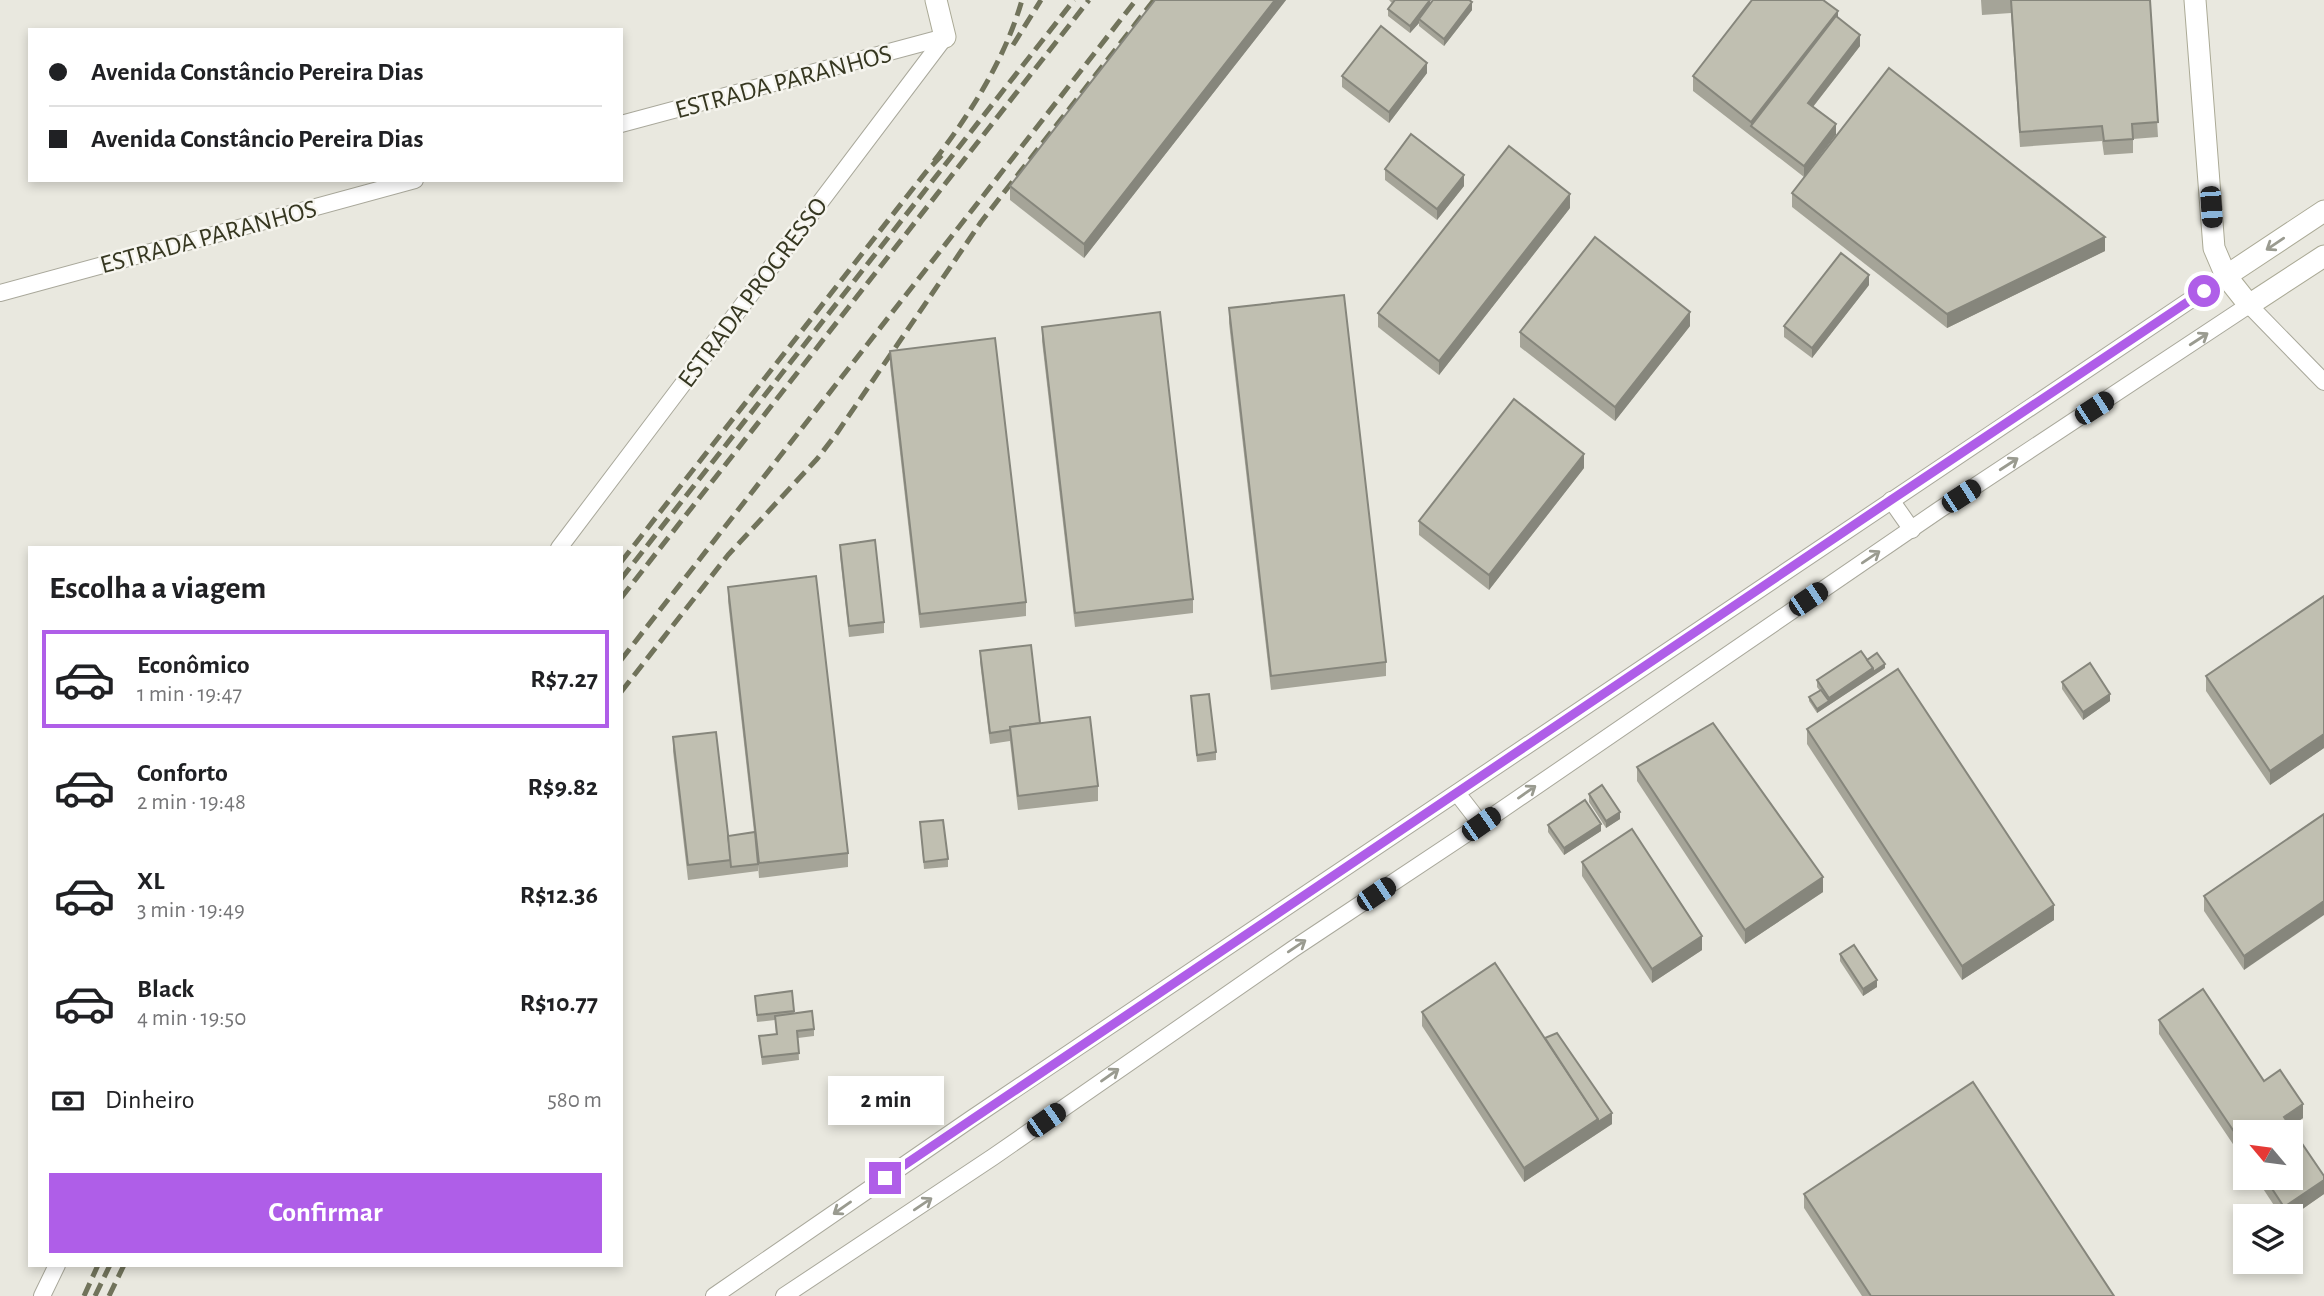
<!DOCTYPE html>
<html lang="pt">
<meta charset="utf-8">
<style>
body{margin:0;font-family:"Alegreya Sans",sans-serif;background:#f2f2f2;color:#202124;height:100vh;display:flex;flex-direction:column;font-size:26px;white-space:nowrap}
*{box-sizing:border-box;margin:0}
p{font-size:23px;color:#757577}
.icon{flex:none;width:38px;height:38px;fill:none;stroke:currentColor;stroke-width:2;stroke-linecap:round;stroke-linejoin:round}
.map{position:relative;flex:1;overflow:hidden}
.sheet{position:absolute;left:28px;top:546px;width:595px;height:721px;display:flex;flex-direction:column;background:#fff;border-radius:0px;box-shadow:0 4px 10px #0003}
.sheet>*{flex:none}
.banner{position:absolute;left:28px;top:28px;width:595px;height:154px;border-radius:0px;box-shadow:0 4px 10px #0003;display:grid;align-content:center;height:154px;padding:0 21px;background:#fff}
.needle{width:46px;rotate:299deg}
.fabs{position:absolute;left:2233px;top:1120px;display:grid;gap:14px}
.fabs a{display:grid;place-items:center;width:70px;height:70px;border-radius:0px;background:#fff;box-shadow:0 4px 10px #0003;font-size:35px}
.end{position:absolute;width:32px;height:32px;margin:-16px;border:9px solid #af5ee8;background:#fff;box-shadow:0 0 0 4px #fff}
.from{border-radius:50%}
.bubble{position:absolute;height:49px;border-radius:0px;background:#fff;box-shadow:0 4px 10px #0003;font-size:23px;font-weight:700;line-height:49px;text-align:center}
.car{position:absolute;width:21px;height:42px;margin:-21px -10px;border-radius:9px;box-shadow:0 0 5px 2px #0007;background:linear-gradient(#222 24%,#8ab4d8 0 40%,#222 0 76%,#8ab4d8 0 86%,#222 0)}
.banner b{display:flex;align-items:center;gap:24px;height:66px;font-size:26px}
.banner b+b{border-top:2px solid #e0e0e0}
.banner i{width:18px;height:18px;background:#202124}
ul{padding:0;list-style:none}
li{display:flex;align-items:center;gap:21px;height:98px;margin:0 14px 10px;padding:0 7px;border:4px solid transparent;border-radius:0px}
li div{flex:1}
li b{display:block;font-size:26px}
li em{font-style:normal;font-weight:700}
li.selected{border-color:#af5ee8}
li>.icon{width:63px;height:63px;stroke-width:1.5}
h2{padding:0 21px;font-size:32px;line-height:84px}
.pay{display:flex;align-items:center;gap:18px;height:77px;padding:0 21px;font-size:26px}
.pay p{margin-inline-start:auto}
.cta{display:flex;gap:14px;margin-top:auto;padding:14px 21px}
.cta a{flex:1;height:80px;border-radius:0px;background:#af5ee8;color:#fff;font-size:28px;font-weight:700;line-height:80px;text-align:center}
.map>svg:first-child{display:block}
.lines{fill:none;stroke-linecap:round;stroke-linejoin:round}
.street-casing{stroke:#a9a89b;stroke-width:18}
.secondary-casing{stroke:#abaa96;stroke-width:23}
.street{stroke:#fff;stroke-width:16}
.secondary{stroke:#fff;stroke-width:21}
.rail{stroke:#71735b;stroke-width:5;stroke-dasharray:14 7;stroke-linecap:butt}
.wall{fill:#a5a498}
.shaded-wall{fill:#86867c}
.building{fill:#c0bfb1;stroke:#86867c;stroke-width:2}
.oneway{stroke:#9a9b90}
.route{stroke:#af5ee8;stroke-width:9}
.labels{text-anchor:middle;stroke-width:5;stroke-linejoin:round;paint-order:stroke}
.street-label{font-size:26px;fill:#363721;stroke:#f6f5ef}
</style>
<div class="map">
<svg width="2324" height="1296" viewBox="0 0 2324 1296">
<rect width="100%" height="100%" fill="#e9e8df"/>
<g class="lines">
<defs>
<g id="street">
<path d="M621 124 945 37"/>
<path d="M0 293 415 180"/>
<path d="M1891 500 1912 530"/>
<path d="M559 548 945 37"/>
<path d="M1457 793 1481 824"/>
<path d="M42 1296 57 1265"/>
<path d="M714 1296 971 1119 2226 276"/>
<path d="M784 1296 993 1157 1293 949 1481 824 1939 510 2249 305 2324 382"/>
</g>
<g id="secondary">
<path d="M936 0 945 37"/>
<path d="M2195 0 2214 248 2226 276 2249 305 2324 256"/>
<path d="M2226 276 2324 211"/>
</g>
</defs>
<use href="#street" class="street-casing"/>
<use href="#secondary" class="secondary-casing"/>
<use href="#street" class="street"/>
<use href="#secondary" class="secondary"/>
<g class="rail">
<path d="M1013 45 1041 0"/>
<path d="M934 161C971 113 1005 59 1022 0"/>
<path d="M621 562 926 172 942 155"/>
<path d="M621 579 1074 0"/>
<path d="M621 598 1089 0"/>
<path d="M621 660 1136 0"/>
<path d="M621 692 728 555 817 459 837 433 981 222 1154 0"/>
<path d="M84 1296 98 1265"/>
<path d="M95 1296 110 1265"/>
<path d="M109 1296 124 1265"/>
</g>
</g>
<g class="wall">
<path d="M1155 0H1286L1084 258 1010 200V186Z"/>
<path d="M1389 0H1430V4L1472 10 1444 46 1419 26V23L1410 33 1388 16V9L1392 3Z"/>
<path d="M1981 0H2150L2158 137 2133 139V153L2104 155 2102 141 2020 147 2011 13 1982 15Z"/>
<path d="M1838 17 1860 46 1813 107 1804 177 1693 91V76Z"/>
<path d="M1427 73 1389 123 1342 87V76Z"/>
<path d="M1385 169 1464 186 1437 220 1385 180Z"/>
<path d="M1792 193 2105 251 1947 328 1792 207Z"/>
<path d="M1570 208 1439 375 1378 327V313Z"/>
<path d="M1869 285 1812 358 1784 337V326Z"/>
<path d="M1229 308 1386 662V676L1271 690 1229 323Z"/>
<path d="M1690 326 1615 421 1520 347V332Z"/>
<path d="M1042 327 1193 599V613L1075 627 1042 341Z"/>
<path d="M890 351 1026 602V616L920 628 890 365Z"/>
<path d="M1584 468 1489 590 1419 535V521Z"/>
<path d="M840 545 884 622V633L849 637 840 556Z"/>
<path d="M728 587 848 853V867L759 878 758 865V871L688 880 673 751V737L728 836 754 832 728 601Z"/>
<path d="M2324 596V748L2270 785 2206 691V676Z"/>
<path d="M980 651 1040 723 1098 786V801L1018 810 1010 741 990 744 980 662Z"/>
<path d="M1885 668 1817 713 1809 701V697L1820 691 1817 687V680Z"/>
<path d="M2062 682 2110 701 2083 720 2062 689Z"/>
<path d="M1191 696 1216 752V760L1197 762Z"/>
<path d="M1807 729 2054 920 1962 980 1807 744Z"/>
<path d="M1637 767 1823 892 1745 944 1637 781Z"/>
<path d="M1589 794 1620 819 1606 828 1589 802Z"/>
<path d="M2324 814 2244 970 2204 911V896Z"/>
<path d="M920 822 948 859V867L924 869Z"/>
<path d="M1548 825 1601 831 1564 855 1548 832Z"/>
<path d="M1582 862 1702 950 1652 983 1582 876Z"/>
<path d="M1840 954 1877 987 1863 996 1840 961Z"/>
<path d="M792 991 794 1013 814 1029V1036L798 1038 799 1060 762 1065 759 1036 776 1034 775 1020 757 1022 755 996Z"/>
<path d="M1422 1012 1545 1038 1612 1124 1524 1182 1422 1026Z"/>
<path d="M2159 1020 2264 1081 2303 1118 2291 1126 2324 1194 2291 1217 2281 1216 2256 1178H2291L2245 1132V1162L2159 1034Z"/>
<path d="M1804 1194 2114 1296H1862L1804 1208Z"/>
</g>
<g class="shaded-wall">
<path d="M1275 0H1286L1084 258V244Z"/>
<path d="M1430 0V7L1419 19V23L1410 33V26Z"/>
<path d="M1472 2V10L1444 46V39Z"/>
<path d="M1838 11V26L1751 126V122Z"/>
<path d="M1860 35V46L1808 113V103Z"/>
<path d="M1427 63V73L1389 123V112Z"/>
<path d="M1836 124V135L1804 177V166Z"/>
<path d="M1464 175V186L1437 220V209Z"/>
<path d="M1570 194V208L1439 375V361Z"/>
<path d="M2105 237V251L1947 328V314Z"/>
<path d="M1869 275V285L1812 358V348Z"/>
<path d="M1690 312V326L1615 421V407Z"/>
<path d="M1584 454V468L1489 590V575Z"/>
<path d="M1885 664V668L1873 676V672Z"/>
<path d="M1873 668V676L1829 705V698Z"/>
<path d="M2110 694V701L2083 720V712Z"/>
<path d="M1829 701V705L1817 713V709Z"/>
<path d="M2324 734V748L2270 785V771Z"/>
<path d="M1620 812V819L1606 828V821Z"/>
<path d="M1601 824V831L1564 855V848Z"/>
<path d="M1823 877V892L1745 944V930Z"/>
<path d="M2324 901V915L2244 970V956Z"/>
<path d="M2054 905V920L1962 980V966Z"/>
<path d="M1702 936V950L1652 983V969Z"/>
<path d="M1877 980V987L1863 996V989Z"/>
<path d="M2303 1104V1118L2284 1131V1117Z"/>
<path d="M1612 1113V1124L1524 1182V1168L1598 1119Z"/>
<path d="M2324 1180V1194L2291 1217 2284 1216V1207Z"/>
</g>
<g class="building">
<path d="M1155 0H1275L1084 244 1010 186Z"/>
<path d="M1395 0H1430L1410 26 1388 9Z"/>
<path d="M1433 0H1469L1472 2 1444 39 1419 19Z"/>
<path d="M1752 0H1823L1838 11 1751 122 1693 76Z"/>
<path d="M2011 0H2150L2158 122 2132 124 2133 139 2104 141 2102 126 2020 132Z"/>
<path d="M1836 16 1860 35 1808 103 1836 124 1804 166 1751 126Z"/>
<path d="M1381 26 1427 63 1389 112 1342 76Z"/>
<path d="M1889 68 2105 237 1947 314 1792 193Z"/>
<path d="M1411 134 1464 175 1437 209 1385 169Z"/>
<path d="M1509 146 1570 194 1439 361 1378 313Z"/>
<path d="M1595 237 1690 312 1615 407 1520 332Z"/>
<path d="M1841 253 1869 275 1812 348 1784 326Z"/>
<path d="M1344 295 1386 662 1271 676 1229 308Z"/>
<path d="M1160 312 1193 599 1075 613 1042 327Z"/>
<path d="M995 338 1026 602 920 614 890 351Z"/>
<path d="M1514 399 1584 454 1489 575 1419 521Z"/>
<path d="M875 540 884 622 849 626 840 545Z"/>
<path d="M816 576 848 853 759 863 728 587Z"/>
<path d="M2324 596V734L2270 771 2206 676Z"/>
<path d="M1031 645 1040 723 1010 727V730L990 733 980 651Z"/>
<path d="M1861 651 1873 668 1829 698 1817 680Z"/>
<path d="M1877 653 1885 664 1873 672V668L1867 660Z"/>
<path d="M2090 663 2110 694 2083 712 2062 682Z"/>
<path d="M1898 669 2054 905 1962 966 1807 729Z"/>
<path d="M1821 690 1829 701 1817 709 1809 697Z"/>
<path d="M1209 694 1216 752 1197 755 1191 696Z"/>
<path d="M1090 717 1098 786 1018 796 1010 727Z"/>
<path d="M1713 723 1823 877 1745 930 1637 767Z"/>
<path d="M716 732 731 860 688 865 673 737Z"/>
<path d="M1602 785 1620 812 1606 821 1589 794Z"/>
<path d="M1585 800 1601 824 1564 848 1548 825Z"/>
<path d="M2324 814V901L2244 956 2204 896Z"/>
<path d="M943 820 948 859 924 862 920 822Z"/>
<path d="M1632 829 1702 936 1652 969 1582 862Z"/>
<path d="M755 832 758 864 731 867 728 836Z"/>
<path d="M1854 945 1877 980 1863 989 1840 954Z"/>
<path d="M1495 963 1598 1119 1524 1168 1422 1012Z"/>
<path d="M2203 989 2264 1081 2280 1070 2303 1104 2284 1117 2324 1176V1180L2284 1207 2265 1178H2291V1132H2245V1148L2159 1020Z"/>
<path d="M792 991 794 1011 757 1015 755 996Z"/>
<path d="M812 1011 814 1029 797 1031 799 1053 762 1057 759 1036 777 1034 775 1016Z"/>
<path d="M1557 1033 1612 1113 1598 1122V1119L1545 1038Z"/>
<path d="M1973 1082 2114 1296H1871L1804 1194Z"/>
</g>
<defs><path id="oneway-shaft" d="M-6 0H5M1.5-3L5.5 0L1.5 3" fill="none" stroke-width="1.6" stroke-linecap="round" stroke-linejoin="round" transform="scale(1.75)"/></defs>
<g class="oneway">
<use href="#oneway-shaft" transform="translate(2275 244) rotate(146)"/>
<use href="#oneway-shaft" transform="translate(2199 339) rotate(-33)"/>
<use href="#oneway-shaft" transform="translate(2009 464) rotate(-33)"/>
<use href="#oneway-shaft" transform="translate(1871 557) rotate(-34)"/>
<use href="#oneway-shaft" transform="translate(1527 792) rotate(-35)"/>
<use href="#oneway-shaft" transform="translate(1297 946) rotate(-34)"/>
<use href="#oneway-shaft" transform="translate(1110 1075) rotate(-35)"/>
<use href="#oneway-shaft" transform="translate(923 1204) rotate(-34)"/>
<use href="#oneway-shaft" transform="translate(842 1208) rotate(145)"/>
</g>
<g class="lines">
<path class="route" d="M885 1178 1891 500 2204 291"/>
</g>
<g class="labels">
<g class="street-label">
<text transform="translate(783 81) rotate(-15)" y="9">ESTRADA PARANHOS</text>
<text transform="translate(208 236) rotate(-15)" y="9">ESTRADA PARANHOS</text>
<text transform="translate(752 292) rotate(-53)" y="9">ESTRADA PROGRESSO</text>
</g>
</g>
</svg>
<div class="fabs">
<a><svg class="needle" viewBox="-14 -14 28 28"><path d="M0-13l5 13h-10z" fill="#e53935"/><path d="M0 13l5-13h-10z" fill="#757577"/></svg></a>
<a><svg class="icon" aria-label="layers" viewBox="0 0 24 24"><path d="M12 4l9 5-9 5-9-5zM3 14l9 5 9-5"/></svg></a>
</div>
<i class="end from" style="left:2204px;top:291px"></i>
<i class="end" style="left:885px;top:1178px"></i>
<div class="bubble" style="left:828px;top:1076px;width:116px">2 min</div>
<i class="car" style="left:2211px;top:207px;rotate:176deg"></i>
<i class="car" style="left:2094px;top:408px;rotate:57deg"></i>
<i class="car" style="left:1961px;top:496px;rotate:57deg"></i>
<i class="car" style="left:1808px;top:599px;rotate:56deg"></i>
<i class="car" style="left:1481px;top:824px;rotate:55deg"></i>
<i class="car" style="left:1376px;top:894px;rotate:56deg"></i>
<i class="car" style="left:1046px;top:1120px;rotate:55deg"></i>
<div class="banner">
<b><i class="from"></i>Avenida Constâncio Pereira Dias</b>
<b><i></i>Avenida Constâncio Pereira Dias</b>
</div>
<section class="sheet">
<h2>Escolha a viagem</h2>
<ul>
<li class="selected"><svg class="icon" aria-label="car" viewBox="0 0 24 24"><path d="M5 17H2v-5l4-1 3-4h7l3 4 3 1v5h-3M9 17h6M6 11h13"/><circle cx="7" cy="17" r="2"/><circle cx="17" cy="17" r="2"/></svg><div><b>Econômico</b><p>1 min · 19:47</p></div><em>R$7.27</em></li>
<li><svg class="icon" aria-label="car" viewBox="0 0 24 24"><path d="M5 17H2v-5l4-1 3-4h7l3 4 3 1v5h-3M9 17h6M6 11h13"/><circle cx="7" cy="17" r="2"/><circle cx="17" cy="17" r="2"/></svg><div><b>Conforto</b><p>2 min · 19:48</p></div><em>R$9.82</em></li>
<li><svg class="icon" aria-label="car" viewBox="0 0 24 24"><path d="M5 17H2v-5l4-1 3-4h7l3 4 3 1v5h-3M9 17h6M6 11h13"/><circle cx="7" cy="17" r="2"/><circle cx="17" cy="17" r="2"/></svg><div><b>XL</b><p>3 min · 19:49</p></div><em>R$12.36</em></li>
<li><svg class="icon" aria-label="car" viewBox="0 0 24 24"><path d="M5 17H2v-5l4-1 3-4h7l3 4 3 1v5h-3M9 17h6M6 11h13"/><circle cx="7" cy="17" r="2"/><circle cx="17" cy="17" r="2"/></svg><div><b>Black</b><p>4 min · 19:50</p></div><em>R$10.77</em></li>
</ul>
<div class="pay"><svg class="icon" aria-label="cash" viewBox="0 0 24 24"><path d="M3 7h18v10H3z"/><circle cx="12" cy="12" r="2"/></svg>Dinheiro<p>580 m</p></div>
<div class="cta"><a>Confirmar</a></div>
</section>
</div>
